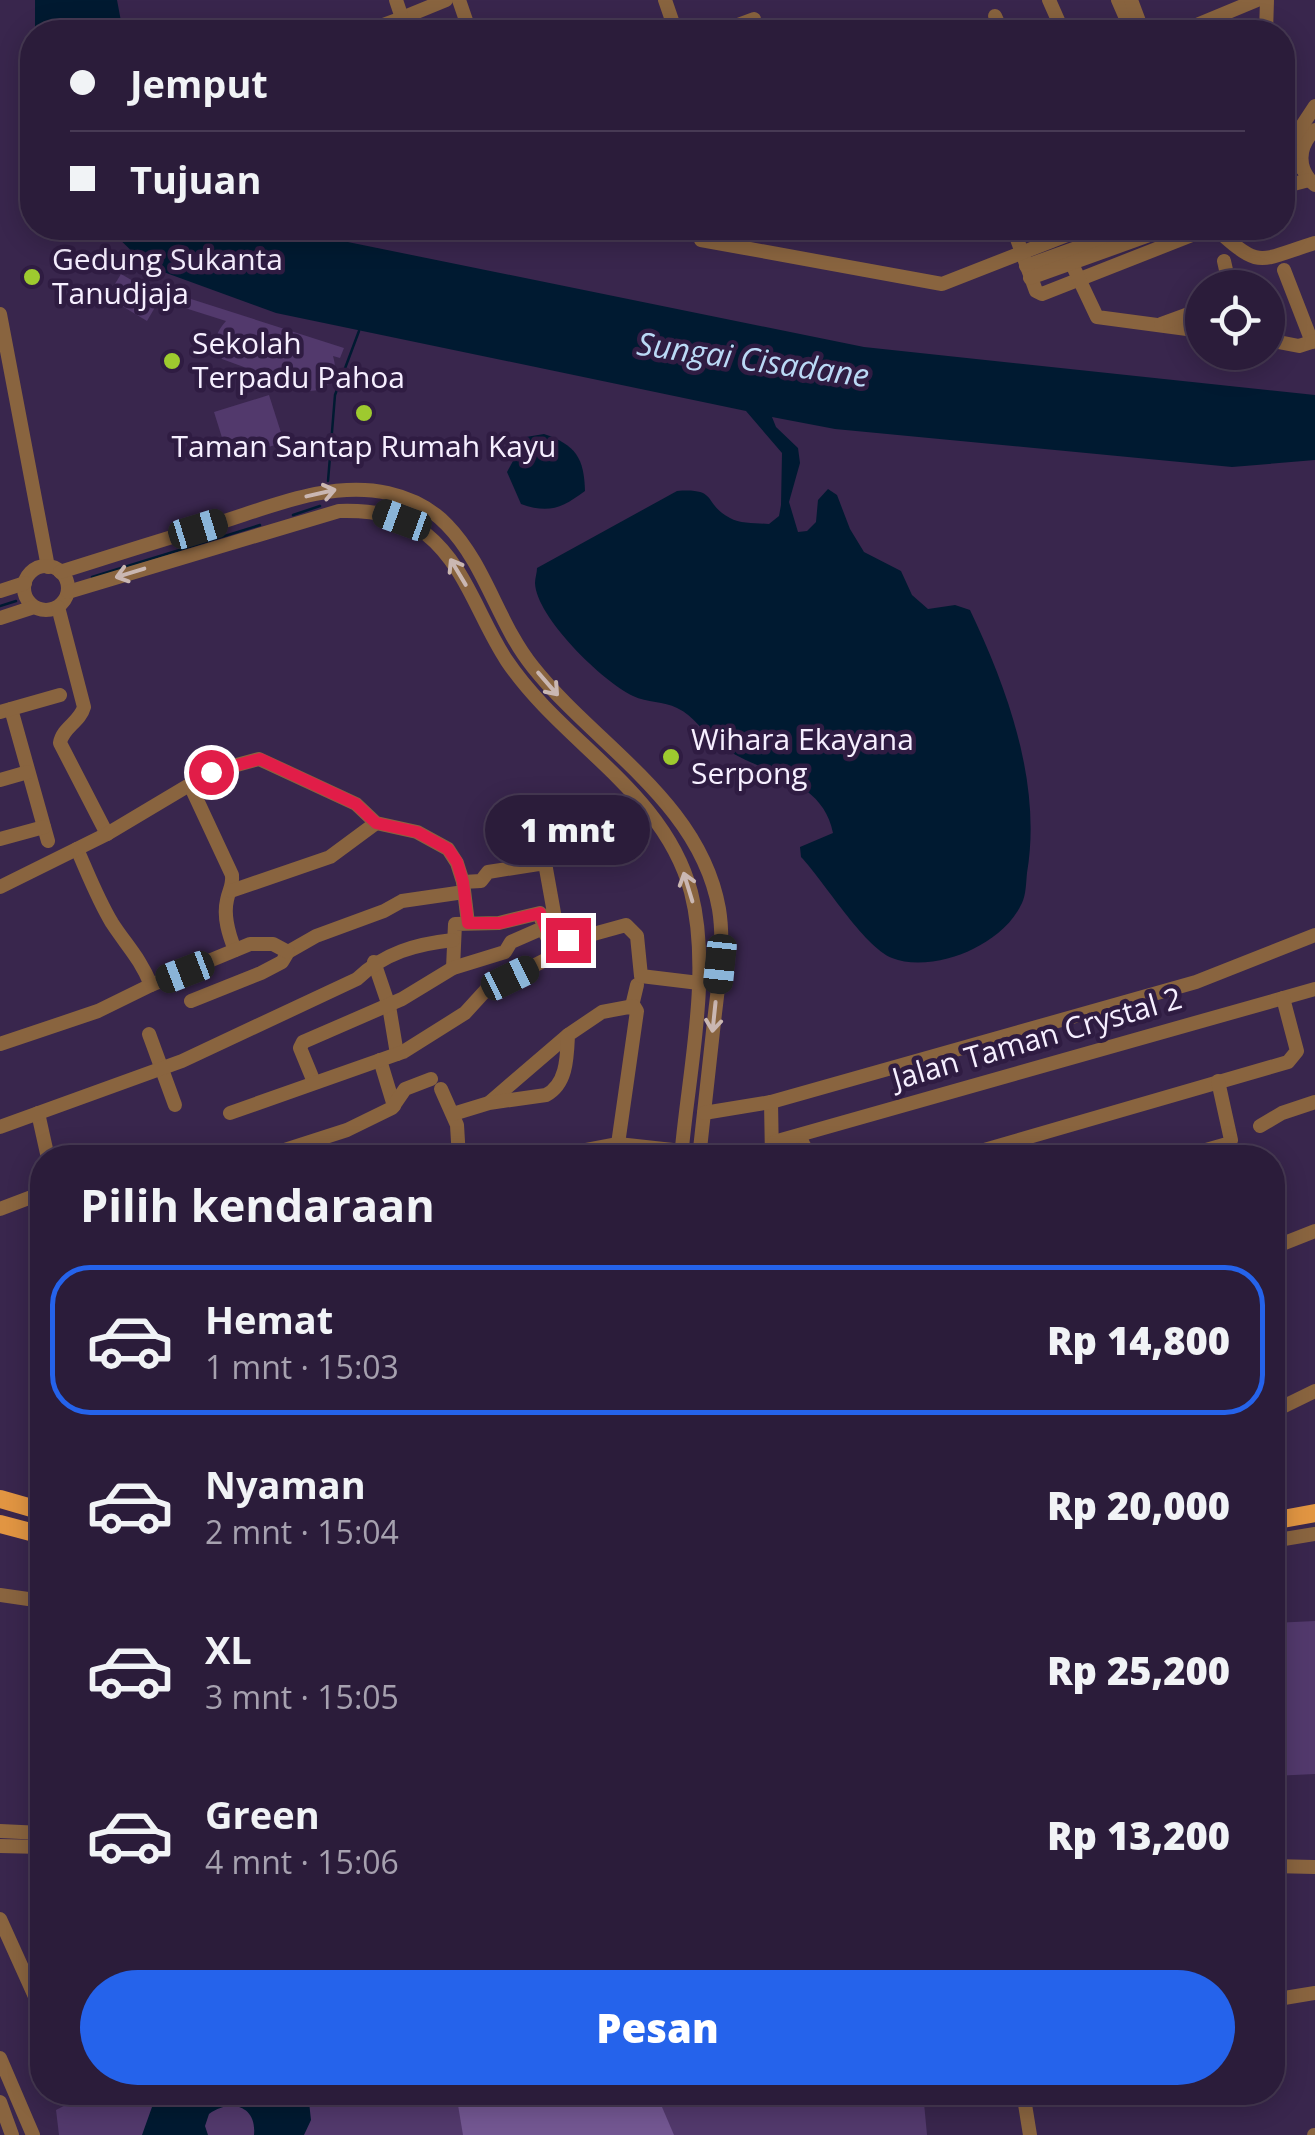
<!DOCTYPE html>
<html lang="id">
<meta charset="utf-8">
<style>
body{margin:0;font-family:"Open Sans",sans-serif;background:#372945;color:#f1f3f6;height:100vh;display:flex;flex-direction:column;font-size:38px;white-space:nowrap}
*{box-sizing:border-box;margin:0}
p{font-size:32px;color:#a6a1af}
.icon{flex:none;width:55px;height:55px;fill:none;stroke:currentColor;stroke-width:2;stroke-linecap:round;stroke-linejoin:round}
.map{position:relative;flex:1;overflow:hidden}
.sheet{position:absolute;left:30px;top:1145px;width:1255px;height:960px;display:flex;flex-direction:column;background:#2b1c3a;border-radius:40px;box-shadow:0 5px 25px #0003,0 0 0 2px #473a54}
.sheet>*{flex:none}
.hud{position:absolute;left:20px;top:20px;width:1275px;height:220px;border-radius:40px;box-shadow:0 5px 25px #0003,0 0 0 2px #473a54;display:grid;align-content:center;height:220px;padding:0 50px;background:#2b1c3a}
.controls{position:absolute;left:1185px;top:270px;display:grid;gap:20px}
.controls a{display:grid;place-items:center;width:100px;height:100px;border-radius:50%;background:#2b1c3a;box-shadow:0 5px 25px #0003,0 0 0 2px #473a54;font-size:50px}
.end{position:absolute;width:45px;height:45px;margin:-22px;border:12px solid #e11d48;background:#fff;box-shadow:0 0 0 5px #fff}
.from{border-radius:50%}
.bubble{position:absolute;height:70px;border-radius:35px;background:#2b1c3a;box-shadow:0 5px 25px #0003,0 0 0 2px #473a54;font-size:32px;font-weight:800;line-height:70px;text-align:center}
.car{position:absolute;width:30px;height:60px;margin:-30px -15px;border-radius:12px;box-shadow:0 0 8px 2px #0007;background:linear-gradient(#222 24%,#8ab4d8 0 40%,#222 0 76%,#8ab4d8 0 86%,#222 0)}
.hud b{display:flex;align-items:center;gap:35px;height:95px;font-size:38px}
.hud b+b{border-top:2px solid #473a54}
.hud i{width:25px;height:25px;background:#f1f3f6}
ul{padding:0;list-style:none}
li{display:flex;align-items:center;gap:30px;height:150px;margin:0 20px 15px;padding:0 30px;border:5px solid transparent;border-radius:40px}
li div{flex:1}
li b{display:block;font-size:38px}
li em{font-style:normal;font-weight:800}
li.current{border-color:#2563eb}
li>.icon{width:90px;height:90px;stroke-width:1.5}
h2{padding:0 50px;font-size:45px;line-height:120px}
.cta{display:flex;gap:20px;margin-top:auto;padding:20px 50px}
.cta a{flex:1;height:115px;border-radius:60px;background:#2563eb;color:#fff;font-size:40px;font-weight:800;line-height:115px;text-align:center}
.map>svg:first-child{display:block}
.green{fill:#52396c}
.forest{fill:#735792}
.water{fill:#001a31}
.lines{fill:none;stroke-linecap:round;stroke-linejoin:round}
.stream{stroke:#001a31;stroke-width:2.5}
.minor{stroke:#89643f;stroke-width:14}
.major{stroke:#e19542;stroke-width:18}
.oneway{stroke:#cab7b2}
.route{stroke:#e11d48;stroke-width:12}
.poi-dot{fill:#9eca2f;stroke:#2f1c42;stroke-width:4}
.labels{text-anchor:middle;stroke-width:9;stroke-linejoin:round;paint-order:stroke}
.poi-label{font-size:30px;fill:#f6efff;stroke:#2f1c42;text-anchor:start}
.street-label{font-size:30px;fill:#f6efff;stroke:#2f1c42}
.water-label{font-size:32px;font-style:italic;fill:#bad9f5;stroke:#2f1c42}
</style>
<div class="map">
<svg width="1315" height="2135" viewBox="0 0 1315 2135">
<rect width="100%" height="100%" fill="#39264d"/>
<g class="green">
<path d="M121 274 161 297 147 321 107 297Z"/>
<path d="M169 292 344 348 340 358 333 356C339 376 331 391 309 391L222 359C211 345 215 334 226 321L166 302Z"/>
<path d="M269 395 284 442 229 460 214 412Z"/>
<path d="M1315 1621V1774L1273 1776V1623Z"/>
<path d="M91 2092H923L927 2135H59L56 2110Z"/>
</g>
<path class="forest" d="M456 2093H656L674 2135H463Z"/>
<g class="water">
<path d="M35 0H117L123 32H35Z"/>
<path d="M108 228H279L864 347 1315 395V460L1232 467 835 429 772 417 776 427 798 448 800 463 789 502 798 532 807 531 816 522 818 500 828 489 837 495 850 529 864 552 901 571 912 595 928 609 955 605 970 610C1008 690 1042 784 1027 873 1026 883 1026 895 1022 903 1012 925 993 939 973 949 952 960 916 968 892 958 863 946 824 881 801 857L800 847 833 833C822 776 757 774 717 743 703 732 694 716 677 708 664 701 647 703 633 696 603 682 536 617 535 583 535 578 537 573 537 568L677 491C719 488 702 503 730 518 740 524 757 523 769 524L779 516 781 505 782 453 746 411 276 313 147 266Z"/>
<path d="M544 434C576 445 584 458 585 491 562 508 549 514 521 504L507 472 526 437Z"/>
<path d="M157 2093H308L311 2120 304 2135H254C257 2105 230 2099 209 2114L205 2126 208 2135H142Z"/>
</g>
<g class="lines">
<g class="stream">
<path d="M328 481 335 395 359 331"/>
<path d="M293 515 320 506"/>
<path d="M92 577 260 525"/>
<path d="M0 606 16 601"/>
</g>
<g class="minor">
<path d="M459 0 470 32"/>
<path d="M665 0 676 32"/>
<path d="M1049 0 1061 27"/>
<path d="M1118 0 1132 32"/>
<path d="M1131 0 1143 32"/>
<path d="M995 16 1002 32"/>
<path d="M402 18 446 0"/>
<path d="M228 29 230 32"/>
<path d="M364 32 402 18 396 0"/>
<path d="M719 32 754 19"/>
<path d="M885 32 890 31"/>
<path d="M1180 32 1257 0"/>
<path d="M1266 32 1267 0"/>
<path d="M1315 130C1298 146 1296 169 1315 185"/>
<path d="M1282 156 1315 106"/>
<path d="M1282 172 1301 165"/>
<path d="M1282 187 1309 180"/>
<path d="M1013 228 1036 291 1042 294 1197 233"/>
<path d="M1215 228C1261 270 1257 261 1315 243"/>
<path d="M701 240 942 284 1085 228"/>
<path d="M1224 261 1230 288"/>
<path d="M1071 262 1097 317 1202 331"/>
<path d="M1026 266 1132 228"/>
<path d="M1284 270 1312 342"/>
<path d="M1030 278 1169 228"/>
<path d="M0 314 48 567"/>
<path d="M1161 324 1202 309"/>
<path d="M1268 340 1299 346 1315 341"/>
<circle cx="46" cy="588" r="22"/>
<path d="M60 572C111 556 161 540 212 525 268 508 329 480 388 493 410 498 432 509 447 525 486 565 498 624 533 667 596 746 700 802 719 909 725 946 718 985 714 1022 709 1067 704 1112 699 1158"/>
<path d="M0 591 25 583"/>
<path d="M68 592 339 511C370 510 401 514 426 534 466 566 479 619 507 661 562 743 664 791 691 892 712 973 688 1074 681 1158"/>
<path d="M58 607 84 707C80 722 62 728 60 743L107 834"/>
<path d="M0 618 34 607"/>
<path d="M11 709 48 841"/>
<path d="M0 712 60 695"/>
<path d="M0 780 28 772"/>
<path d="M190 785 232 875C233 886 229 890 227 900 223 917 229 935 235 950"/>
<path d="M0 839 44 827"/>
<path d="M77 849C88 874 98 900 112 923 127 946 140 958 151 985"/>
<path d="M0 887 107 834 211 772 259 759 356 804 376 823 417 832 448 849 457 863 463 882 468 923"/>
<path d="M231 891 330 857 376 823"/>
<path d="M374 962 389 1006 397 1054"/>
<path d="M453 968 455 924 499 923 540 913 541 919 554 913 545 863 488 872 481 881 463 882"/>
<path d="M191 1001 261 973 282 962 288 952 316 936 384 911 402 901 464 892"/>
<path d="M632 1006 637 985"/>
<path d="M149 1034 175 1105"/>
<path d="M0 1044 98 1011 151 985 250 944H273L288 952"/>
<path d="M380 1060 394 1106"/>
<path d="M314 1082 300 1048 303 1042 402 999 453 968 505 952 511 942 543 928 555 955 570 947 568 941 626 925 637 936 641 976 699 983"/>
<path d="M441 1089 457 1125 459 1158"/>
<path d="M490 1102 568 1035"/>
<path d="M771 1102 772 1158"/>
<path d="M38 1113 48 1158"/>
<path d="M230 1113 403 1052 465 1013 486 990 555 955"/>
<path d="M704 1113 771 1102 1196 982 1315 935"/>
<path d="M453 1114 489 1103 546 1095C567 1084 567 1057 568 1035L602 1012 634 1006 637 1011 616 1158"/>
<path d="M1260 1126 1282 1113 1315 1102"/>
<path d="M0 1127 182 1061 357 979C384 953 416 944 453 940"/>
<path d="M800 1135C803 1147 806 1151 818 1154L934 1158"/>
<path d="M774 1142 1315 989"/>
<path d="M260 1158 347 1130 392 1108 405 1089 431 1079"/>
<path d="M544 1158 618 1144 682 1151"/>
<path d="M945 1158 967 1155 1288 1062 1297 1051 1283 998"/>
<path d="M1178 1158 1227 1144 1231 1140 1218 1081"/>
<path d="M0 1209 42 1193"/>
<path d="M1272 1248 1315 1231"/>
<path d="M1272 1412 1315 1391"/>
<path d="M1272 1541 1315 1534"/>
<path d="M0 1595 42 1601"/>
<path d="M0 1831 42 1833"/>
<path d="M35 1833 42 1768"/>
<path d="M0 1846 42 1847"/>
<path d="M1272 1866 1315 1867"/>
<path d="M0 1919 42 2012"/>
<path d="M1272 2000 1315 1993"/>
<path d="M0 2058 33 2135"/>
<path d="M1023 2092 1030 2135"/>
<path d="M0 2102 12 2135"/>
<path d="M1314 2135H1315"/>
</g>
<g class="major">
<path d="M0 1499 42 1511"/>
<path d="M1272 1521 1315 1513"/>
<path d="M0 1524 42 1535"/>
</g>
</g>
<defs><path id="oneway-shaft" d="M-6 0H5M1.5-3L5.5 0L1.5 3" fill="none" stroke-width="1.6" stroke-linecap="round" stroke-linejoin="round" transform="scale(2.5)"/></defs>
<g class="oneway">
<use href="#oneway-shaft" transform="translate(321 493) rotate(-13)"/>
<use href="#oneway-shaft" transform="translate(458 572) rotate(-121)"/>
<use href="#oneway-shaft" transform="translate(130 573) rotate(163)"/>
<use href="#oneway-shaft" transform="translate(548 684) rotate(49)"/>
<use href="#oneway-shaft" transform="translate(688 887) rotate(-107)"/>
<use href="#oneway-shaft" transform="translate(714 1017) rotate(96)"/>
</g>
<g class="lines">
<path class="route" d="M211 772 260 759 356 804 376 823 417 832 448 849 457 862 463 882 468 923H500L540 913 555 954 570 947 568 940"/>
</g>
<g class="poi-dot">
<circle cx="32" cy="277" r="10"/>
<circle cx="172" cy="361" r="10"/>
<circle cx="364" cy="413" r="10"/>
<circle cx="671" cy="757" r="10"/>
</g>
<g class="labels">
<g class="poi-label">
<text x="52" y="270">Gedung Sukanta<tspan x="52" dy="34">Tanudjaja</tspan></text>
<text x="192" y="354">Sekolah<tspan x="192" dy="34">Terpadu Pahoa</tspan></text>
<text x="364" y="457" text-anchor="middle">Taman Santap Rumah Kayu</text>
<text x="691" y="750">Wihara Ekayana<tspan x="691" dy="34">Serpong</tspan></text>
</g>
<g class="street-label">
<text transform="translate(1037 1039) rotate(-16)" y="10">Jalan Taman Crystal 2</text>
</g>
<g class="water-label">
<text transform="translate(753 360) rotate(8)" y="11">Sungai Cisadane</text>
</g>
</g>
</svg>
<div class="controls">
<a><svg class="icon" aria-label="locate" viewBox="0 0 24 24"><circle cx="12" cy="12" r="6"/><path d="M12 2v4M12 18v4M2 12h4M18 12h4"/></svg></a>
</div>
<i class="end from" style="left:211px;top:772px"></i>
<i class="end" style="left:568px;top:940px"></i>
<div class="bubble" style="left:485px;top:795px;width:165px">1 mnt</div>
<i class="car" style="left:402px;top:520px;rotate:290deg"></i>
<i class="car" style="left:198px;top:529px;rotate:73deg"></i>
<i class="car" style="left:720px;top:964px;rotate:186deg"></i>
<i class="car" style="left:185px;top:972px;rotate:249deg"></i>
<i class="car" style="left:510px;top:978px;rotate:64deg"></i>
<div class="hud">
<b><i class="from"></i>Jemput</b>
<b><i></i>Tujuan</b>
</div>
<section class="sheet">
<h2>Pilih kendaraan</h2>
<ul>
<li class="current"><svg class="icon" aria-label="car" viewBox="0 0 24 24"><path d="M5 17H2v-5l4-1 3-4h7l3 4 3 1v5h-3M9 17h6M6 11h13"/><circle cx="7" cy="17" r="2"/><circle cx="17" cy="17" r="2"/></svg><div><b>Hemat</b><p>1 mnt · 15:03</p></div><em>Rp 14,800</em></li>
<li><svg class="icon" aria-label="car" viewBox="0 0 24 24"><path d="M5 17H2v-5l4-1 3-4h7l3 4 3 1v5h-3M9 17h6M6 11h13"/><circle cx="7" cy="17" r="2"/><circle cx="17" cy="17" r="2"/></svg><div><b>Nyaman</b><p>2 mnt · 15:04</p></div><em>Rp 20,000</em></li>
<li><svg class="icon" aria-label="car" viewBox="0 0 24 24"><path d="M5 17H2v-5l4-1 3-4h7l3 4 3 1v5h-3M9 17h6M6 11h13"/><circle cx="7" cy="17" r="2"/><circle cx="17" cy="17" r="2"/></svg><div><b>XL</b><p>3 mnt · 15:05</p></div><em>Rp 25,200</em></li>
<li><svg class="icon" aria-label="car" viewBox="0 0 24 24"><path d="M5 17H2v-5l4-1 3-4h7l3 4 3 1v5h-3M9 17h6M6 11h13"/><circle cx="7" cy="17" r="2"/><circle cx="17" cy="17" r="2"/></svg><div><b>Green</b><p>4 mnt · 15:06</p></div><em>Rp 13,200</em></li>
</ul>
<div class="cta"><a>Pesan</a></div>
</section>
</div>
